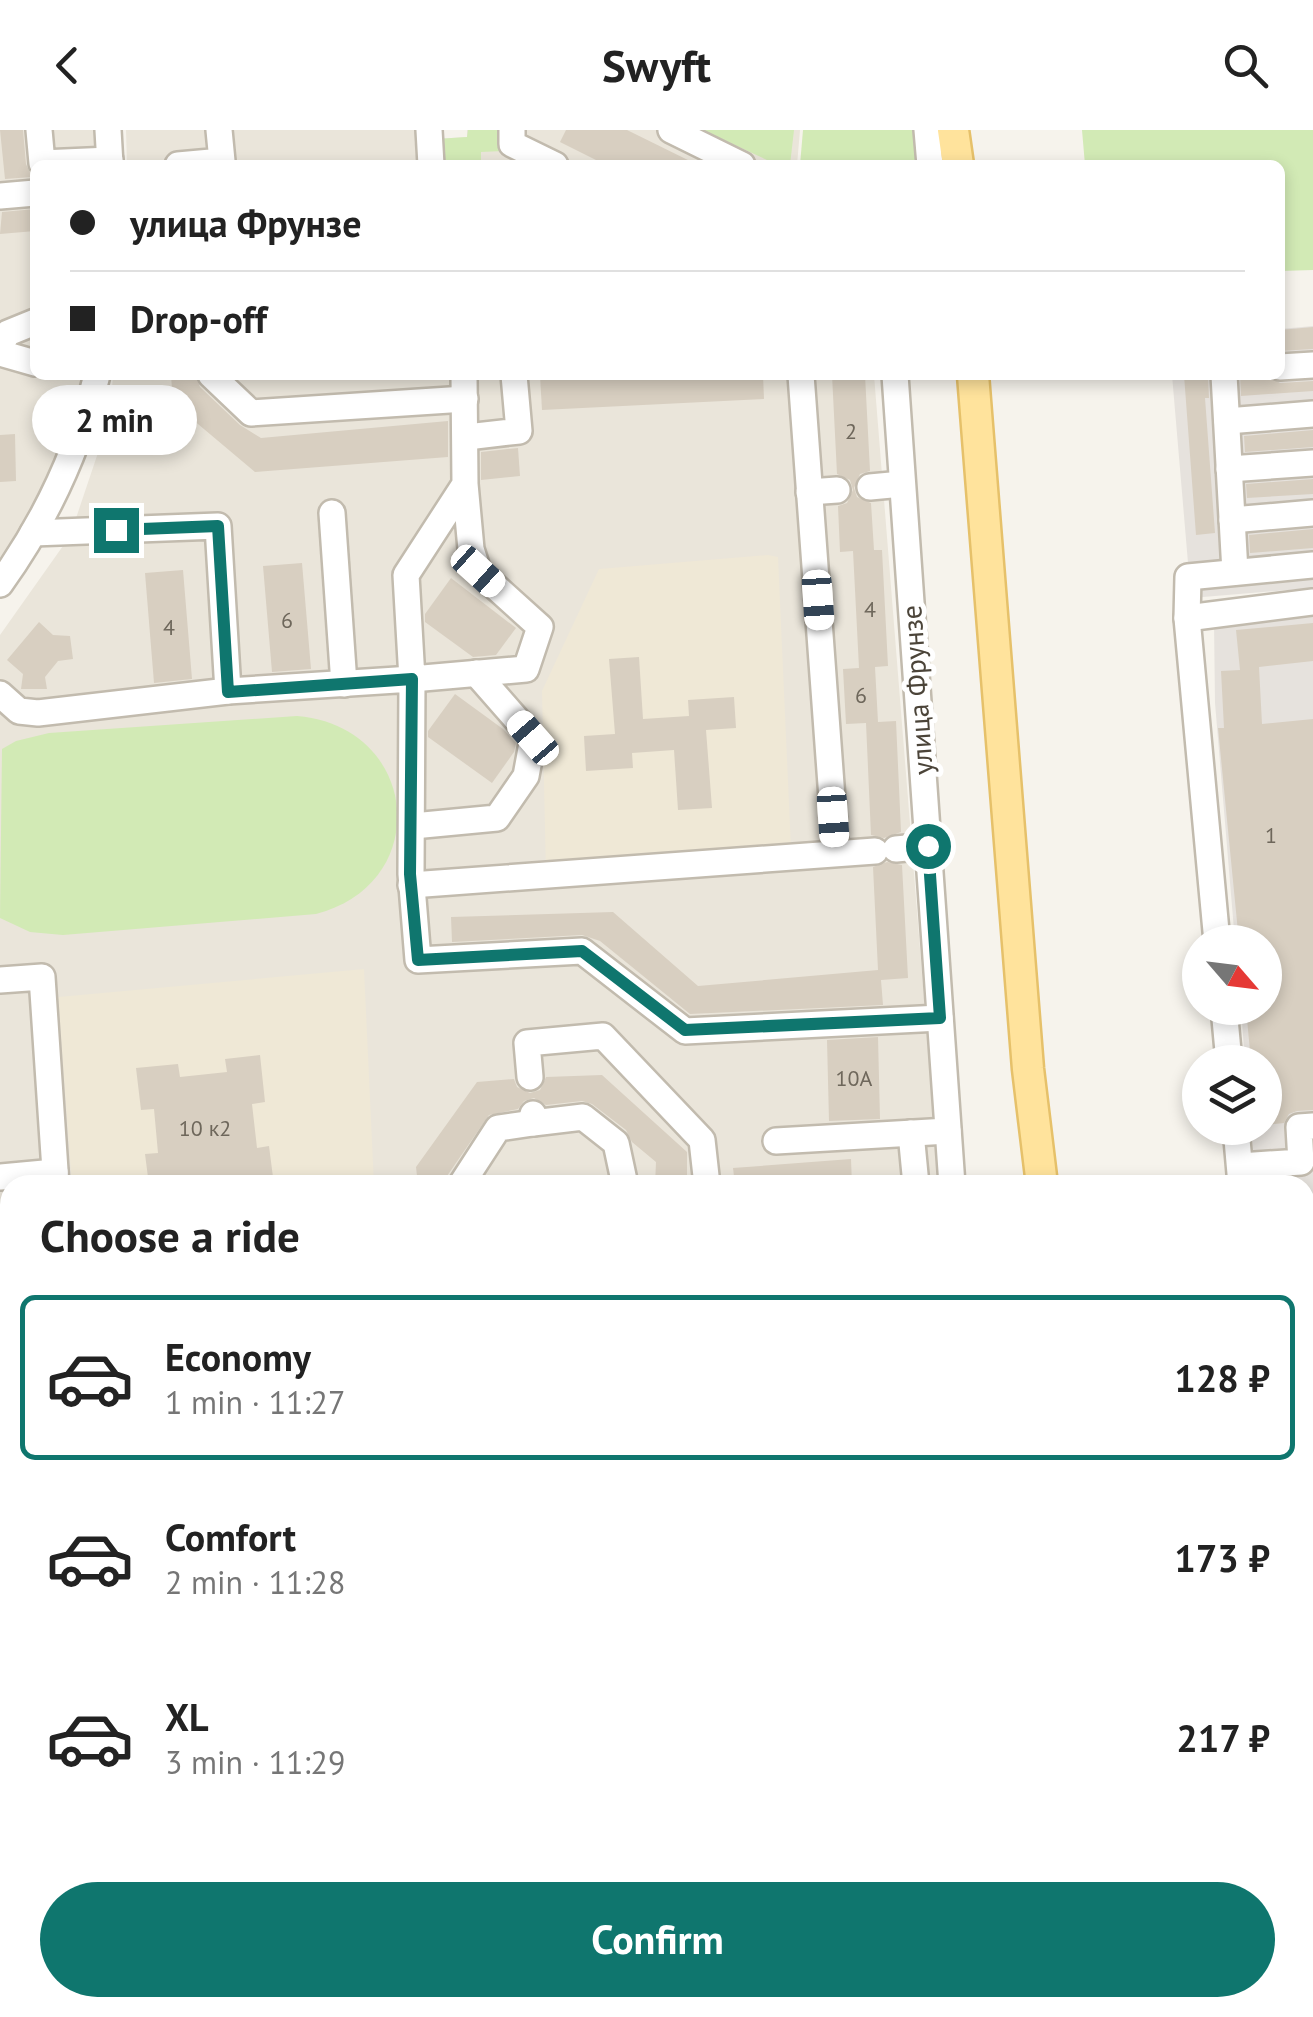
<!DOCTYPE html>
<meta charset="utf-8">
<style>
body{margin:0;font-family:"PT Sans",sans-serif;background:#f2f2f2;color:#222;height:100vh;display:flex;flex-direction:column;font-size:38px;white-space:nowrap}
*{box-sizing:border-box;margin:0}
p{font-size:32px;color:#767676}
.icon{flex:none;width:55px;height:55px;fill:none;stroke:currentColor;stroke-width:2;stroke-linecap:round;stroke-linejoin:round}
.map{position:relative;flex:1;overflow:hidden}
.details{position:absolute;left:0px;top:1045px;width:1315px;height:842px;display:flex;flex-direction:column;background:#fff;border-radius:30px 30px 0 0;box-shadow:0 5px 15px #0003}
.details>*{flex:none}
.guide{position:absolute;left:30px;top:30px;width:1255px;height:220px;border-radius:15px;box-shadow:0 5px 15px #0003;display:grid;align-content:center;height:220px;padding:0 40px;background:#fff}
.needle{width:65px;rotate:118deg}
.buttons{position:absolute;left:1182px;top:795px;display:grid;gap:20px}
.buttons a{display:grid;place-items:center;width:100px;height:100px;border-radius:50%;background:#fff;box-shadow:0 5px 15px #0003;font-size:50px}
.end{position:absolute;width:45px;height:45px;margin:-22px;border:12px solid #0f766e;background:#fff;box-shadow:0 0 0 5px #fff}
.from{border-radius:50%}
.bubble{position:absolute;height:70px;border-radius:35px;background:#fff;box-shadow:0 5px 15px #0003;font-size:32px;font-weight:700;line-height:70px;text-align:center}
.car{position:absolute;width:30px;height:60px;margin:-30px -15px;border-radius:12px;box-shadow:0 0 8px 2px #0007;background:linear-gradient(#fff 24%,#345 0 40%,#fff 0 76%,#345 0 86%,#fff 0)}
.guide b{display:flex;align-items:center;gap:35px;height:95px;font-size:38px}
.guide b+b{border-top:2px solid #e0e0e0}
.guide i{width:25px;height:25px;background:#222}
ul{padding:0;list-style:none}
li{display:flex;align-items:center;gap:30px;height:165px;margin:0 20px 15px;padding:0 20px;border:5px solid transparent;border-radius:15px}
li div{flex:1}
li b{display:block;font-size:38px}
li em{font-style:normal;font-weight:700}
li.current{border-color:#0f766e}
li>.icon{width:90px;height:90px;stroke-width:1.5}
h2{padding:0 40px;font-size:45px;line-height:120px}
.cta{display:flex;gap:20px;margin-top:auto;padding:20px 40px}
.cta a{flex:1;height:115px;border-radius:60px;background:#0f766e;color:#fff;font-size:40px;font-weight:700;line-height:115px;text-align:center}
header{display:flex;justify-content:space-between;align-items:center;height:130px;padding:0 40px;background:#fff;font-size:45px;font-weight:700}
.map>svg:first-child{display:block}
.residential{fill:#eae5da}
.commercial{fill:#f7ead8}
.industrial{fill:#e6e2dd}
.education{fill:#efe8d6}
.green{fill:#d2eab5}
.building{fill:#d8cfc1}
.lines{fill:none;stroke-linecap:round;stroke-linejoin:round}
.minor-tunnel{stroke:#d4d0c8;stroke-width:25;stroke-dasharray:25 12;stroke-linecap:butt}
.minor-casing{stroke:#c2bbae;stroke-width:30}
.major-casing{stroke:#e6c16a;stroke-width:35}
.minor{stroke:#fff;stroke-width:25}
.major{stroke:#ffe39c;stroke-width:30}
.route{stroke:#0f766e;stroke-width:12}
.labels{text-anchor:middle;stroke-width:10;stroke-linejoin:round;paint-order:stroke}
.number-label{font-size:22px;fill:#6e675b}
.street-label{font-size:28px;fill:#4b4439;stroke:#fff}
</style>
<header><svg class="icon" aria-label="back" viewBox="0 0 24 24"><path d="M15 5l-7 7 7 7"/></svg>Swyft<svg class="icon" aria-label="search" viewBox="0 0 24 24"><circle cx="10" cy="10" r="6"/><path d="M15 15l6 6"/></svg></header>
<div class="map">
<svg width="1313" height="1887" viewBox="0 0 1313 1887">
<rect width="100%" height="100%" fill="#f6f3ec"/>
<g class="residential">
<path d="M0 0H98L101 35H35V245H83L55 327 21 402 0 431Z"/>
<path d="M126 0H419L421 35H127Z"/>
<path d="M467 0H800L797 35H438L436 9 467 7Z"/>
<path d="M113 245H874L939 1055H10V1650H0V505L70 406 110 287Z"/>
<path d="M10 1796V1878H1099L1100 1887H0V1797Z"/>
</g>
<path class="commercial" d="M0 1650H10V1722L0 1723Z"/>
<g class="industrial">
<path d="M1313 196V458L1191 468 1172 245H1280V199Z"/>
<path d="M1313 479V1627L1305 1628V1055H1256L1251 998H1265V932H1245L1241 878H1265V812H1235L1215 573 1214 492Z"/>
</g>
<g class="education">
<path d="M768 425 778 427 791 719 546 745 542 561 599 439Z"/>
<path d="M364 839 374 1055H72L58 867Z"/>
</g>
<g class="green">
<path d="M468 0H501L503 21 481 22V35H438L436 9 467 7Z"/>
<path d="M702 0H794L790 35H778Z"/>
<path d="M803 0H914L917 35H800Z"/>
<path d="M1082 0H1313V140L1280 141V35H1085Z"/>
<path d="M297 586C419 596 435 753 316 784L63 805 30 802 0 788 2 619 16 611 49 603Z"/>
<path d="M1313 1728V1887H1139L1138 1878H1305V1729Z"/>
</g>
<g class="building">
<path d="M0 0H23L26 34 32 47 5 49Z"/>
<path d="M566 0H627L698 35H606L560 12Z"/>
<path d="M35 79V101L0 104 2 82Z"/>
<path d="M1313 197V219L1280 221V200Z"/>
<path d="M171 245H195L200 257 240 295 261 308 448 291V327L255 342 173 273Z"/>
<path d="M763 245 764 269 542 280 540 246Z"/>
<path d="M832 245H865L870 341 860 344 854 358 857 367 871 373 874 420H882L888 536 875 537 878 592 896 591 901 702 884 708 871 705 866 593 846 594 843 539 859 538 853 421 840 422 838 376 847 373 853 360 850 350 837 344Z"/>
<path d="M1184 245H1208L1209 268H1205L1215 403 1196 405Z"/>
<path d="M1240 245H1266L1280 253 1313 251V261L1241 266Z"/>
<path d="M1313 300V317L1245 322 1244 306Z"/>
<path d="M15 304 16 351 0 352V305Z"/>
<path d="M518 318 520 346 481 350V322Z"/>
<path d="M1313 349V364L1247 368 1246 354Z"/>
<path d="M1313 399V418L1250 423 1249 405Z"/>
<path d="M302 433 311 539 272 542 263 436Z"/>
<path d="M183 440 192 549 154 553 145 443Z"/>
<path d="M451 448 516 498 496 525 473 527 425 492V484Z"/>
<path d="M39 492 53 505 70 506 73 529 58 531 45 547 47 559H21L23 544 7 530Z"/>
<path d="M1313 493V531L1259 537 1262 594 1313 589V980L1297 981 1289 984 1284 993 1265 995V932H1251L1246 878H1265V812H1239L1218 598H1224L1221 541 1240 540 1236 500Z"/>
<path d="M639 527 643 589 689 586 688 570 734 567 736 598 706 600 712 678 678 680 674 620 632 623 633 638 586 641 584 606 615 604 609 529Z"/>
<path d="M455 564 503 599 516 613 514 622 492 653 428 607V601Z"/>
<path d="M887 732 902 735 908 848 881 850 883 875 690 884 600 811 582 805 452 812 451 787 613 782 698 856 878 840 873 737Z"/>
<path d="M878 907 880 989 829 991 827 910Z"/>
<path d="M260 925 265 972 252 974 257 1018 269 1016 274 1055H149L145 1024 158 1023 154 979 141 980 136 938 178 934 180 947 227 942 225 929Z"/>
<path d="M602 945 687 1022V1055H655L656 1032 632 1012 626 1000 592 974 582 971 546 975 534 968 524 971 518 979 489 985 447 1046 445 1055H418L416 1037 477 952 514 949 517 957 530 963 540 960 546 947Z"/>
<path d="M851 1029 852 1055H735L733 1038Z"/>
</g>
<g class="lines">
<path class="minor-tunnel" d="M410 1878 411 1887"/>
<defs>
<g id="minor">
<path d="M39 0 42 33 110 30"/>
<path d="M108 0 110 35"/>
<path d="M429 0 431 35"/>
<path d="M512 0V14L555 35"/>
<path d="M671 0 742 35"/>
<path d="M927 0 930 35"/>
<path d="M178 35 222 31 219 0"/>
<path d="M0 66 35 63"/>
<path d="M0 215 8 203 35 192"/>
<path d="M0 223 35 233"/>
<path d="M1280 237 1313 235"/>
<path d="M211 245 251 283 465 269"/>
<path d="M464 245 465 354 406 445 412 549 526 539 540 497 478 441 471 419 465 354"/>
<path d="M801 245 836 723"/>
<path d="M895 245 952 1055"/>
<path d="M1224 245 1235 442"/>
<path d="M1227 291 1313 284"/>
<path d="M467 307 519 301 514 245"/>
<path d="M1229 339 1313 333"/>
<path d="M870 357 902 354"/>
<path d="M809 362 837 360"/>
<path d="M332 383 344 554"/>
<path d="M1232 390 1313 383"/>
<path d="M33 403 218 396 228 561"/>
<path d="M0 454C46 390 78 321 97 245"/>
<path d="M1187 488 1313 472"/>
<path d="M0 564 19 581 38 583 228 561 412 549 411 744 418 830 582 821 685 901 940 888"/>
<path d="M413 696 497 688 526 646 533 608 476 543"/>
<path d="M896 719 928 716"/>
<path d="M411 755 875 721"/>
<path d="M1217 812 1187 488 1188 447 1313 435"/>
<path d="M0 850 42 847 56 1055"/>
<path d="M1224 878 1229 932"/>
<path d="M530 947 527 913 603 906 702 1010 707 1055"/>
<path d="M533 984V993L583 987 616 1013 625 1055"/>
<path d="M1236 998 1241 1055"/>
<path d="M911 1003 916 1055"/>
<path d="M776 1011 948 1001"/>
<path d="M1240 1036 1301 1032 1299 997 1313 996"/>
<path d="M0 1047 55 1042"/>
<path d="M461 1055 498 998 533 993"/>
<path d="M0 1283 10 1282"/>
<path d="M1305 1655H1313"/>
<path d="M1305 1694H1313"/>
<path d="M21 1878 22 1887"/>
<path d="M143 1878 144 1887"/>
<path d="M681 1878 682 1887"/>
<path d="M1048 1878 1049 1887"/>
<path d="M1122 1878 1123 1887"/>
<path d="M833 1887 929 1878 930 1887"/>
</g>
<g id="major">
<path d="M953 0 958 35"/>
<path d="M973 245 1028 939 1042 1055"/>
<path d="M0 1748 10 1747"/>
<path d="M0 1787H10"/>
</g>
</defs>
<use href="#minor" class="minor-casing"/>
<use href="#major" class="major-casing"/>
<use href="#minor" class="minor"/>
<use href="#major" class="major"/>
</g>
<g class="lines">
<path class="route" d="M116 400 218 396 228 562 412 549 410 744 418 830 582 821 685 900 940 888 928 716"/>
</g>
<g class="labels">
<g class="number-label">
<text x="851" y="309">2</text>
<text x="870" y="487">4</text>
<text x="287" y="498">6</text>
<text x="169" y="505">4</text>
<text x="861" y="573">6</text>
<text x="1271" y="713">1</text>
<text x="854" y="956">10А</text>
<text x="205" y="1006">10 к2</text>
</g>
<g class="street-label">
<text transform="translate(917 560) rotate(-94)" y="10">улица Фрунзе</text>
</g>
</g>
</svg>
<div class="buttons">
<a><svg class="needle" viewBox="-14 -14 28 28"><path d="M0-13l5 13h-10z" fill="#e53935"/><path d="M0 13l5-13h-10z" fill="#767676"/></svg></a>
<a><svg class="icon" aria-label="layers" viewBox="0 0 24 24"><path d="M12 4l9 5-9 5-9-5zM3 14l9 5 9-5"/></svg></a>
</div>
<i class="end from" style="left:928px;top:716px"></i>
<i class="end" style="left:116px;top:400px"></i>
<div class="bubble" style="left:32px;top:255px;width:165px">2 min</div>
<i class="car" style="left:478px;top:441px;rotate:132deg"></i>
<i class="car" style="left:818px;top:470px;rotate:176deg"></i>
<i class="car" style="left:533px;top:608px;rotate:319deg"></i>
<i class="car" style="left:833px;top:687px;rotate:176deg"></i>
<div class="guide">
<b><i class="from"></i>улица Фрунзе</b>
<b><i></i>Drop-off</b>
</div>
<section class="details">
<h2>Choose a ride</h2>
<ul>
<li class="current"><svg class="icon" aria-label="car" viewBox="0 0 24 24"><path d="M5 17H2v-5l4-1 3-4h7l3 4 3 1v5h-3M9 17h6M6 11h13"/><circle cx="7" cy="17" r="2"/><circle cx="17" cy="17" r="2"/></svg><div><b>Economy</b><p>1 min · 11:27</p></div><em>128 ₽</em></li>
<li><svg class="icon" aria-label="car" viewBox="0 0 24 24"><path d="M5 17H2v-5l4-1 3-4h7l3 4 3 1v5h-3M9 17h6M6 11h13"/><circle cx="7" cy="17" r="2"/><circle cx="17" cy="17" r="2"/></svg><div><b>Comfort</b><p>2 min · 11:28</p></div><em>173 ₽</em></li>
<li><svg class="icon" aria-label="car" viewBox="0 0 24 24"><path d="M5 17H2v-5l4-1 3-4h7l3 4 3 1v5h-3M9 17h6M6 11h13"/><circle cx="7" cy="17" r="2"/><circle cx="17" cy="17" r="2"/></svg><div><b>XL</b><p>3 min · 11:29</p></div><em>217 ₽</em></li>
</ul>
<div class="cta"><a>Confirm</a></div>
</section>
</div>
